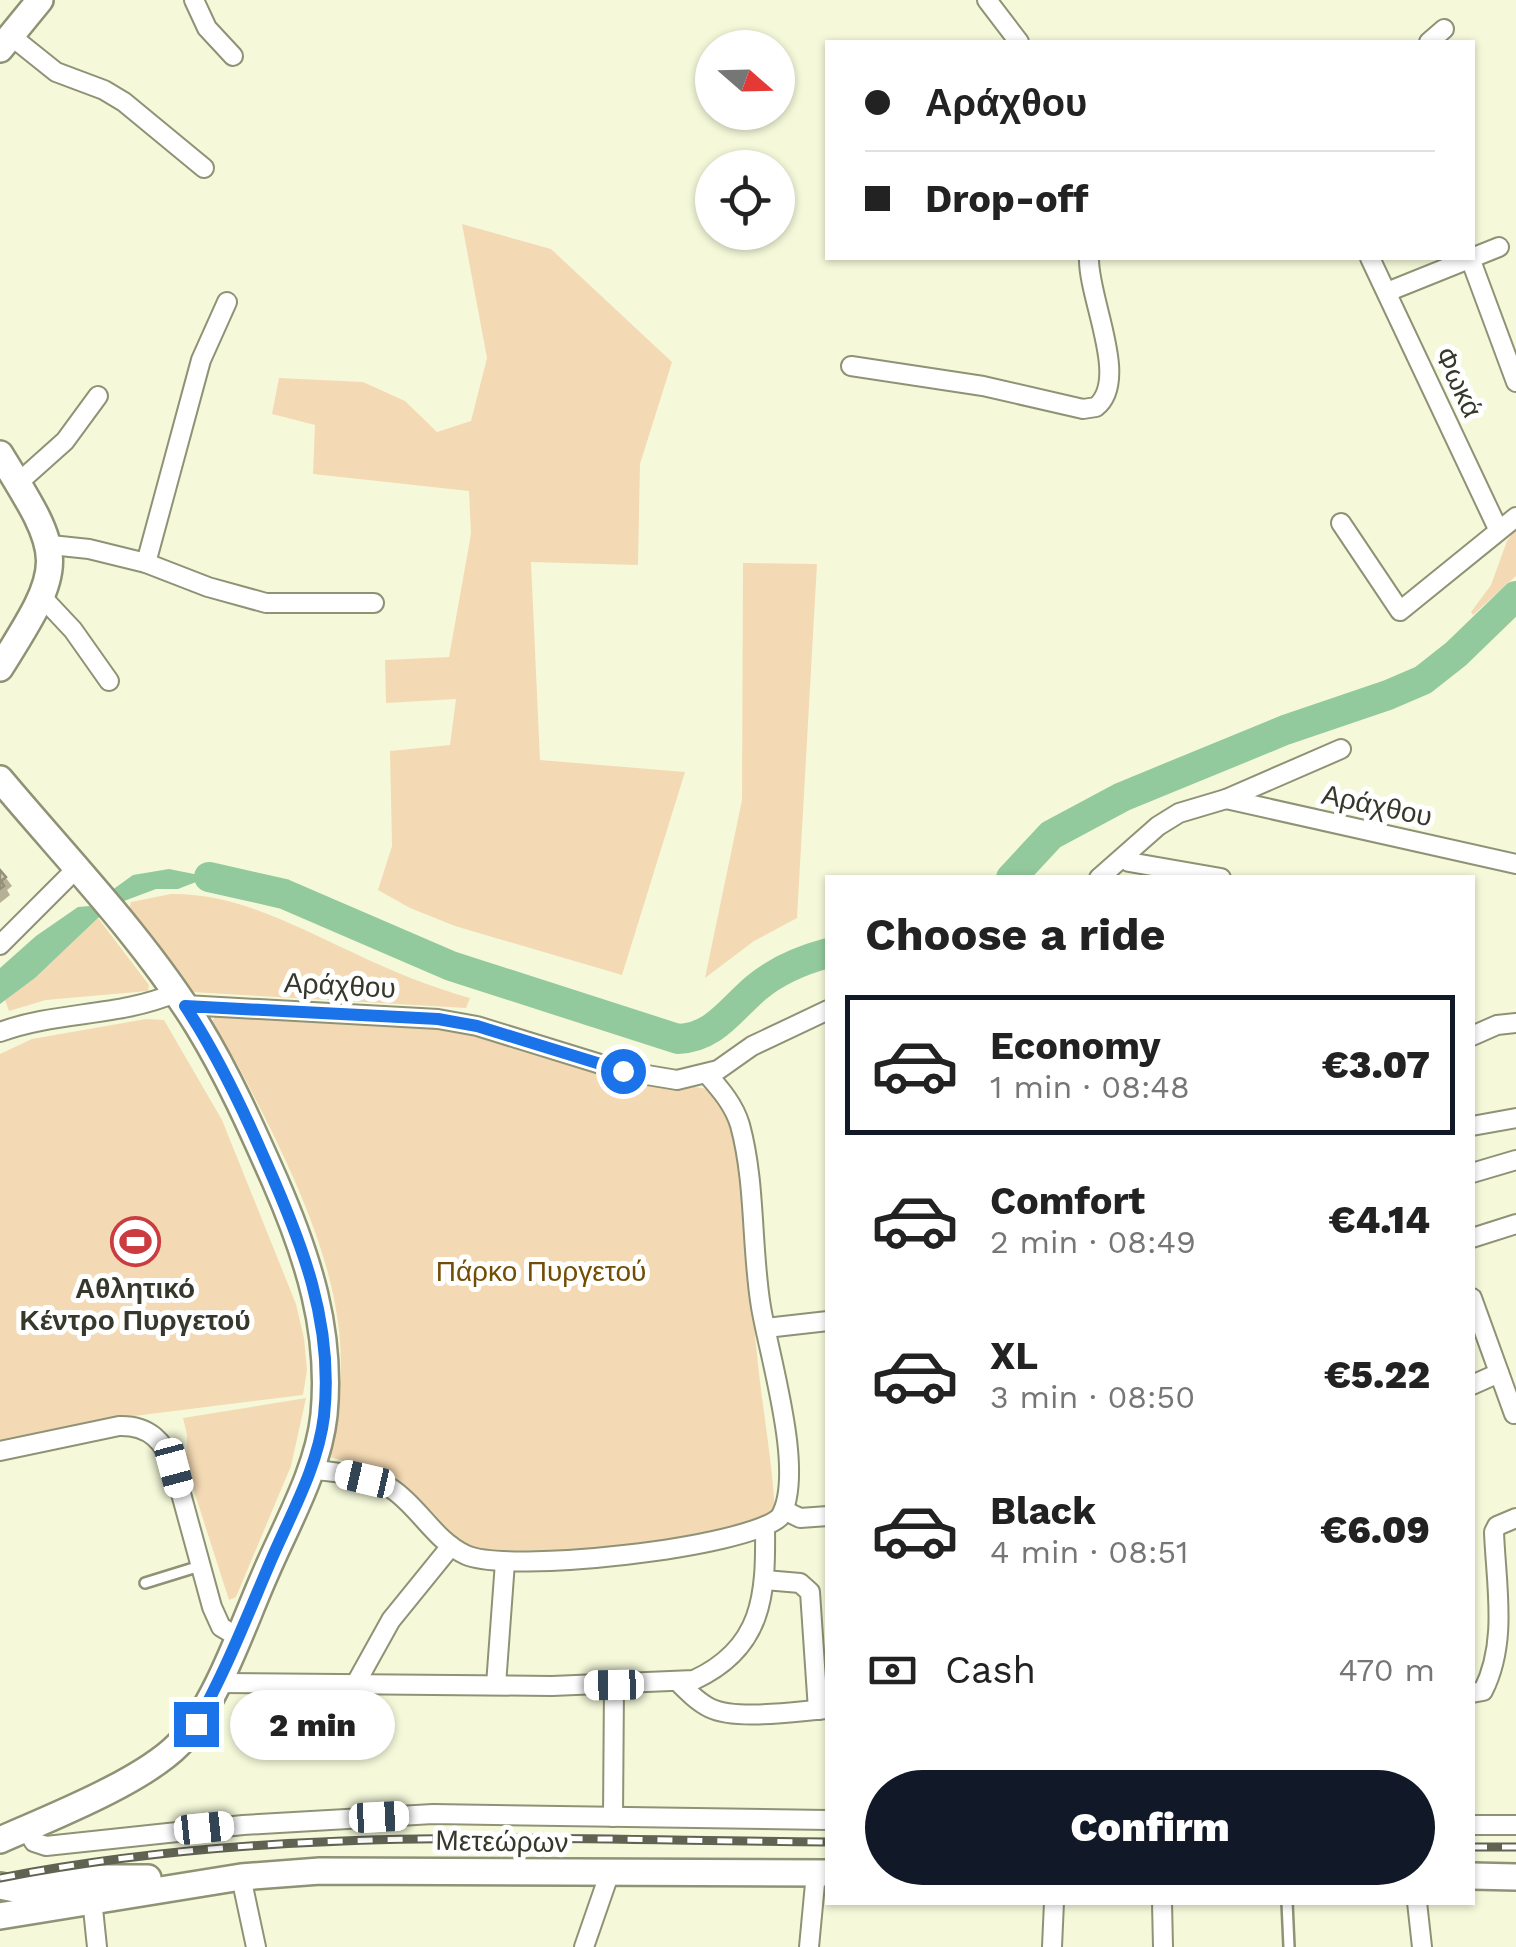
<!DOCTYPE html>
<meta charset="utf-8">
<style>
body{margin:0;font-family:"Work Sans",sans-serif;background:#f6f6f6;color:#222;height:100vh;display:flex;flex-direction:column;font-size:38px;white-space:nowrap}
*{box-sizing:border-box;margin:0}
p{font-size:32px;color:#767676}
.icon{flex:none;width:55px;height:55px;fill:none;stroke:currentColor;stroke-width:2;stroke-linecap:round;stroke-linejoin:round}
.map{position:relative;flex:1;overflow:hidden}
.panel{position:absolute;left:825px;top:875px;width:650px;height:1030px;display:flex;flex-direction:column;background:#fff;border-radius:0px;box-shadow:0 2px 8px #0004}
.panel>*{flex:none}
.top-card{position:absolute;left:825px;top:40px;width:650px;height:220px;border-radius:0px;box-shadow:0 2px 8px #0004;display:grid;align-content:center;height:220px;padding:0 40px;background:#fff}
.needle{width:65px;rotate:110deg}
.controls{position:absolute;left:695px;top:30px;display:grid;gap:20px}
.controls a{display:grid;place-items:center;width:100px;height:100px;border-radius:50%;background:#fff;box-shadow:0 2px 8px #0004;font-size:50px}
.end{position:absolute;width:45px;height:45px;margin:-22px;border:12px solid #1a73e8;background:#fff;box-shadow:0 0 0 5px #fff}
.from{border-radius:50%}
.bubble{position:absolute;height:70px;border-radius:35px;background:#fff;box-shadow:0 2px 8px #0004;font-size:32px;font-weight:800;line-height:70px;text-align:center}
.car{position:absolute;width:30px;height:60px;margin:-30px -15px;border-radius:12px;box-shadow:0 0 8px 2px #0007;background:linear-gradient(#fff 24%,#345 0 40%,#fff 0 76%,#345 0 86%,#fff 0)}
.top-card b{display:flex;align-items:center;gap:35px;height:95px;font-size:38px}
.top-card b+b{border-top:2px solid #e0e0e0}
.top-card i{width:25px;height:25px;background:#222}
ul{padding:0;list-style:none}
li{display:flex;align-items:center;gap:30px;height:140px;margin:0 20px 15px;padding:0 20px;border:5px solid transparent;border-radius:0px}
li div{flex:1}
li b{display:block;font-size:38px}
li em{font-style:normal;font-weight:800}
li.current{border-color:#111827}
li>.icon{width:90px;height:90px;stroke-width:1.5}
h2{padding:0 40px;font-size:45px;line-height:120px}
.pay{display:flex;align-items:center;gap:25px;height:110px;padding:0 40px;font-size:38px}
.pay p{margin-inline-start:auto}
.action{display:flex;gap:20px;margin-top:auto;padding:20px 40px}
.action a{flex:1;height:115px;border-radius:60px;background:#111827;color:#fff;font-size:40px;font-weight:800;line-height:115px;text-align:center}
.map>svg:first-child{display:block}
.green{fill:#f4dab4}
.water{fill:#93ca9d}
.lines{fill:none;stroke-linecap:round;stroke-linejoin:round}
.river{stroke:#93ca9d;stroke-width:30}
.lane-casing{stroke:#8f9275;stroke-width:14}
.street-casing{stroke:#8f9275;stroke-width:22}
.secondary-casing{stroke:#8f9275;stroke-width:30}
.lane{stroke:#fff;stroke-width:9}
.street{stroke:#fff;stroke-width:18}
.secondary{stroke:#fff;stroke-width:25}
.rail-casing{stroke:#616352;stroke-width:9}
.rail{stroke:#fff;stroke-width:5;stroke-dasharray:15;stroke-linecap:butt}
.wall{fill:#b6b096}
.building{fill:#d4cdaf;stroke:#94907a;stroke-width:2.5}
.route{stroke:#1a73e8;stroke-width:12}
.labels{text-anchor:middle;stroke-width:10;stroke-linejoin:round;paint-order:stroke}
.street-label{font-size:28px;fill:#37382c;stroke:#fff}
.park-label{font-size:28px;fill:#724e04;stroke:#fff}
.poi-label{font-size:28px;font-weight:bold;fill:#37382c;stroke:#fff}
</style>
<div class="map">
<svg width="1516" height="1947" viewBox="0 0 1516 1947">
<rect width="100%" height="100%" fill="#f5f9da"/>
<g class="green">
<path d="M462 224 551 249 672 362 640 464 638 565 531 562 540 760 685 772 622 975 455 926 410 908 378 890 392 846 390 751 450 745 456 699 386 703 385 660 449 657 471 534 469 491 313 474 315 425 272 414 279 378 363 382 405 401 437 432 471 421 487 358Z"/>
<path d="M1516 529V576L1473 615 1471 612 1491 585 1507 541Z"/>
<path d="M743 563 817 564 797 918 754 941 705 978 742 800Z"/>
<path d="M171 894C237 893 295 926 354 953 391 971 431 987 470 998L466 1008 191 992 129 910 131 902Z"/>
<path d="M98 918 149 985 148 991 46 1000 9 1011 5 1000 35 978Z"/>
<path d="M217 1012 442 1025 683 1087C698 1086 715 1088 724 1102 750 1144 750 1290 756 1345 761 1401 772 1456 775 1512L767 1521 622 1548 509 1555 457 1544 391 1479 372 1468 329 1457C337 1419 343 1381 340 1342 334 1252 284 1154 243 1075 234 1057 221 1040 212 1022Z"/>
<path d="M146 1019 164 1020 222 1120 296 1304 304 1338 307 1370 303 1395 102 1420 0 1443V1054L32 1039Z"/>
<path d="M306 1398 291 1466 236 1597 229 1600 186 1466 187 1435 183 1418Z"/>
</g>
<path class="water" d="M169 869 209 877 178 889H156L124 901 98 918 35 978 0 1004V968L36 936 78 907 90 906 133 875Z"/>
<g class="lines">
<g class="river">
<path d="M209 877 284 894 451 966 678 1039C714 1038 731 1009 756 988 776 971 802 960 828 953"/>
<path d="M1011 878 1051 835 1122 797 1285 730 1388 695 1423 680 1456 654 1516 596"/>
</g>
<defs>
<g id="lane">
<path d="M145 1583 200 1566"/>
<path d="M1287 1902 1289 1947"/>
</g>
<g id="street">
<path d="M194 0 207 28 233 56"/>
<path d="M987 0 1019 42"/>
<path d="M11 36 56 72 104 90 124 102 204 168"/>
<path d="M1429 42 1444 29"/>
<path d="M1370 258 1498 529"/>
<path d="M1470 258 1516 382"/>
<path d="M1387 292 1499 247"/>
<path d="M851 366 983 386 1083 409 1096 407C1130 380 1088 299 1089 258"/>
<path d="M18 483 65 441 98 396"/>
<path d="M1341 523 1400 611 1516 517"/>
<path d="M51 545 89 549 146 563 208 587 266 603H374"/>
<path d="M146 563 201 360 227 302"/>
<path d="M42 597 73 630 109 681"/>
<path d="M1226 799 1516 864"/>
<path d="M1129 862 1221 878"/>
<path d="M1099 878 1158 826 1179 813 1226 799 1341 749"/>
<path d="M0 945 76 869"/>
<path d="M185 1005 438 1019 477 1026 623 1071 677 1080 718 1070 752 1046 828 1010"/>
<path d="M0 1032C57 1011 119 1017 175 993"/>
<path d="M1472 1036 1497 1025 1516 1023"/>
<path d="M1472 1126 1516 1118"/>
<path d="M1472 1173 1516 1160"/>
<path d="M1472 1238 1516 1224"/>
<path d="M1472 1298 1514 1414"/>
<path d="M766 1328 828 1321"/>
<path d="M1472 1385 1499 1373"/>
<path d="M0 1451 119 1426C149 1425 164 1441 174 1468L212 1607 221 1627 238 1637"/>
<path d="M311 1469C335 1473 371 1474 392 1489 419 1507 435 1541 466 1555 508 1574 747 1548 780 1517 806 1474 769 1356 761 1307 751 1247 756 1184 740 1125 734 1105 721 1090 707 1074"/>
<path d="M784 1510 800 1518 828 1516"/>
<path d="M765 1580 800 1583 810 1592 818 1710"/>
<path d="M216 1683 552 1686 694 1680C763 1648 766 1595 765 1528"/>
<path d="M356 1683 391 1620 451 1546"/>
<path d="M679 1683C688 1692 698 1702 710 1708 737 1721 797 1711 828 1709"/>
<path d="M496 1685 505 1562"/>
<path d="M1472 1693 1483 1691C1508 1642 1496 1585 1494 1532L1497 1526 1516 1518"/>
<path d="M613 1817 614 1685"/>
<path d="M1472 1825H1516"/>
<path d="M26 1828 34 1842 46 1846 243 1825 433 1814 828 1820"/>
<path d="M241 1877 256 1947"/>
<path d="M92 1899 97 1947"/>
<path d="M1162 1902 1163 1947"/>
<path d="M1417 1902 1422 1947"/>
<path d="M584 1947 610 1872"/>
<path d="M809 1947 816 1873"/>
<path d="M1052 1947 1054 1902"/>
</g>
<g id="secondary">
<path d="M0 49 40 0"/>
<path d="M0 454C65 559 67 562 0 668"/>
<path d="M0 779C67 859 143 937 198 1026 228 1075 252 1129 275 1181 308 1257 332 1331 324 1415 318 1471 286 1525 264 1577 242 1627 216 1705 179 1744 142 1782 50 1818 0 1840"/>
<path d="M1472 1876 1516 1877"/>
<path d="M0 1886 15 1889 94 1878H148"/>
<path d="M0 1916 241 1877 320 1871 828 1873"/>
</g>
</defs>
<use href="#lane" class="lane-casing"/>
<use href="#street" class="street-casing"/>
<use href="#secondary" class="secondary-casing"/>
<use href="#lane" class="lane"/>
<use href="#street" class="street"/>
<use href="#secondary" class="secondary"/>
<defs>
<g id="rail">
<path d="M1472 1847H1516"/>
<path d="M0 1878C276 1824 548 1840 828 1842"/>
</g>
</defs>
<use href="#rail" class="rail-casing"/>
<use href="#rail" class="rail"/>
</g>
<path class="wall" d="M0 870 12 886 7 890 10 895 0 903Z"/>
<path class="building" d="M0 870 6 877 1 881 4 886 0 889Z"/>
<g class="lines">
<path class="route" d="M196 1724C226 1671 248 1614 272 1558 292 1512 318 1466 324 1416 334 1323 302 1243 265 1160 242 1107 217 1054 185 1006L438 1019 477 1026 623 1071"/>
</g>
<defs>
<symbol id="stadium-ring" viewBox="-11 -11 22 22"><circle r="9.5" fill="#fff" stroke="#cb3b40" stroke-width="1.5"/><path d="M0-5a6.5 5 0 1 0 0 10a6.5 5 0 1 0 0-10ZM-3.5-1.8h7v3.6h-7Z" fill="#cb3b40"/></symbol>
</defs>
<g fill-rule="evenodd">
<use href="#stadium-ring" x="108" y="1214" width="55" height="55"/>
</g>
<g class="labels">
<g class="street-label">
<text transform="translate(1459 382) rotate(65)" y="10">Φωκά</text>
<text transform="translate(1377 805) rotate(12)" y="10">Αράχθου</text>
<text transform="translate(340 985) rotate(3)" y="10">Αράχθου</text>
<text transform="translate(502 1841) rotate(1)" y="10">Μετεώρων</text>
</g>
<g class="park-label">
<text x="541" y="1281">Πάρκο Πυργετού</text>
</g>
<g class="poi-label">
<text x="135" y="1298">Αθλητικό<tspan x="135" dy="32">Κέντρο Πυργετού</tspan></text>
</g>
</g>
</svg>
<div class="controls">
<a><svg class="needle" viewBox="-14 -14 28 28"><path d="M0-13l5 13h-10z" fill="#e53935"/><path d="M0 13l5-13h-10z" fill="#767676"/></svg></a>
<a><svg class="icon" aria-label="locate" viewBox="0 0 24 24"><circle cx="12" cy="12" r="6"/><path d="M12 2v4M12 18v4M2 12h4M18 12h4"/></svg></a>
</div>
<i class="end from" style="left:623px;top:1071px"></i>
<i class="end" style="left:196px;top:1724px"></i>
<div class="bubble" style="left:230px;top:1690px;width:165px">2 min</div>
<i class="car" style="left:174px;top:1468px;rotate:165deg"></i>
<i class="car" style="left:365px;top:1479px;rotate:283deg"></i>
<i class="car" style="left:614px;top:1685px;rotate:269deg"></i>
<i class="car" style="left:379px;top:1817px;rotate:87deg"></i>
<i class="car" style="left:204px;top:1828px;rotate:84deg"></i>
<div class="top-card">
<b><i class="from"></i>Αράχθου</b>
<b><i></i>Drop-off</b>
</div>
<section class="panel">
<h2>Choose a ride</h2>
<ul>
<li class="current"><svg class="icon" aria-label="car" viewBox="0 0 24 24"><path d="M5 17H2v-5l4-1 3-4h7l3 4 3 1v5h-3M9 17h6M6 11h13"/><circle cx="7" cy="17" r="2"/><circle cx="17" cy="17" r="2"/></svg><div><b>Economy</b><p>1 min · 08:48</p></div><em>€3.07</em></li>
<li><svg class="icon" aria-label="car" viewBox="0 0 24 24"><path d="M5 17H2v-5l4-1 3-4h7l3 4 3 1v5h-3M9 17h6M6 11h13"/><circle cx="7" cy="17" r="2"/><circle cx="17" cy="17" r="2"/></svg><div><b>Comfort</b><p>2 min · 08:49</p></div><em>€4.14</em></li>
<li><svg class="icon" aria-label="car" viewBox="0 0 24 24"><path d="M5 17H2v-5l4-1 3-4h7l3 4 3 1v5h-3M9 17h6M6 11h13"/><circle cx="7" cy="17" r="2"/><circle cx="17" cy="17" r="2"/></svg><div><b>XL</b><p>3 min · 08:50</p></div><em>€5.22</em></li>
<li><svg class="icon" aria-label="car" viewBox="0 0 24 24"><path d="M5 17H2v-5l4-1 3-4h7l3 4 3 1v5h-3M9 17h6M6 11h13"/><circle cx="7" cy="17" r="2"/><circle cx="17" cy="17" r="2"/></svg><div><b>Black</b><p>4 min · 08:51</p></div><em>€6.09</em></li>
</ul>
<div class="pay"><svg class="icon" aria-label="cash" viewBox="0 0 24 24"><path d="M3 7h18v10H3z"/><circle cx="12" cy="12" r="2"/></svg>Cash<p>470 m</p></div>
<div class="action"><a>Confirm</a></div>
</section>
</div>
